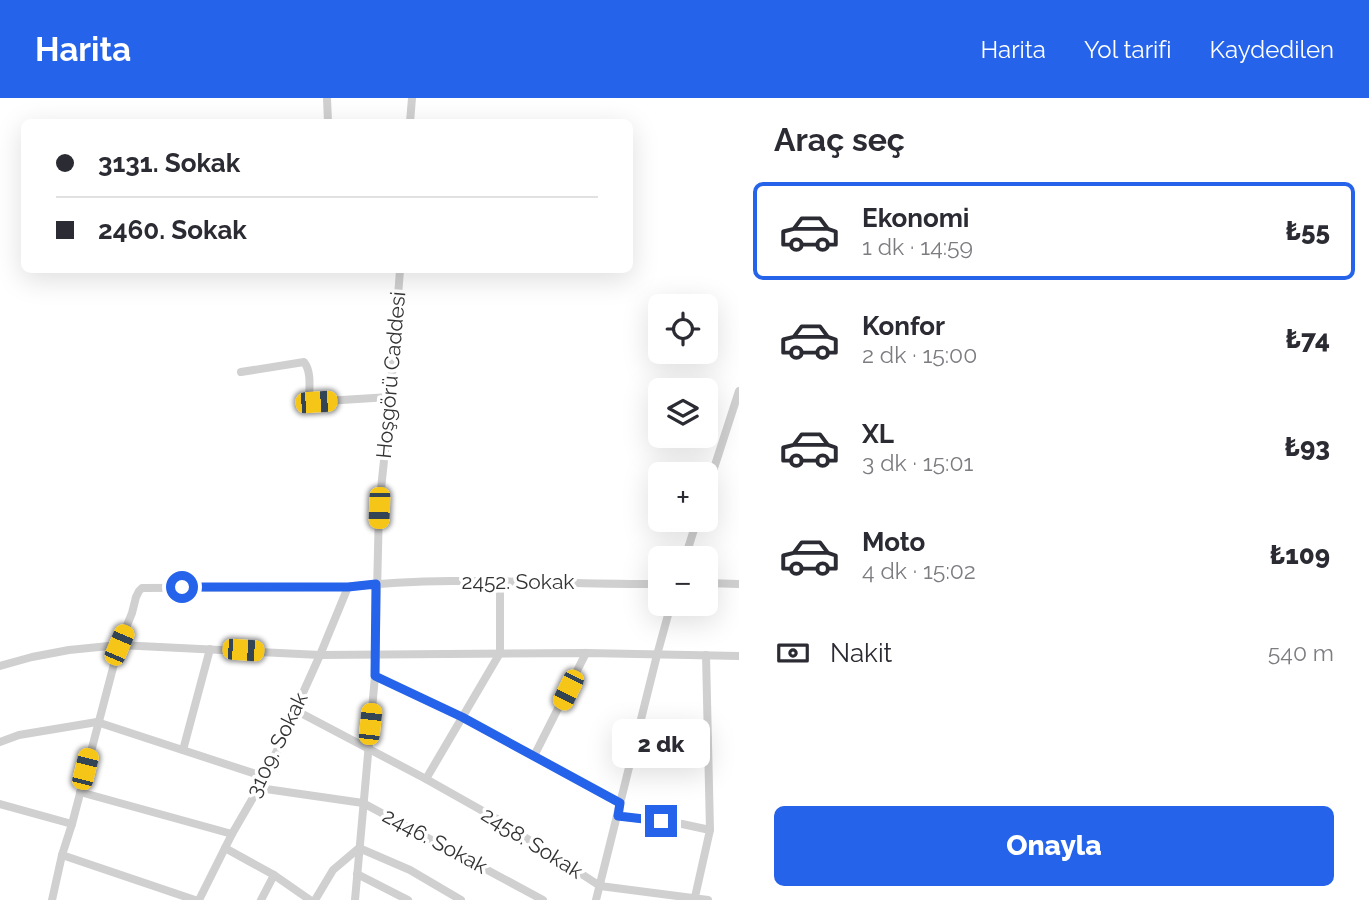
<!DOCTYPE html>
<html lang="tr">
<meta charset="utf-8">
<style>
body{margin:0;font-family:Raleway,sans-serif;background:#f2f2f3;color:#2b2b33;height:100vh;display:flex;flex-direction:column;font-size:26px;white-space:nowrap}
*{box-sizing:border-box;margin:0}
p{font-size:23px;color:#7c7c81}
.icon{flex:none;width:38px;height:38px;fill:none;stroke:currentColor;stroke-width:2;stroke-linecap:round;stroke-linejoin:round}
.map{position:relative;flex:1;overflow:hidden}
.drawer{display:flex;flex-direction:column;background:#fff;width:630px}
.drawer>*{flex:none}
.hud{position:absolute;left:21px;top:21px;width:612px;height:154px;border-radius:10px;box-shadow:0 7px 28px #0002;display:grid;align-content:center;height:154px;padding:0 35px;background:#fff}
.tools{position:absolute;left:648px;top:196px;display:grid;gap:14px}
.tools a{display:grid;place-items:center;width:70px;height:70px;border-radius:10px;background:#fff;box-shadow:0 7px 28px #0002;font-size:35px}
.end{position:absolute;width:32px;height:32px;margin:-16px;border:9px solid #2563eb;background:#fff;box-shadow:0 0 0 4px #fff}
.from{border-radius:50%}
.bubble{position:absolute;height:49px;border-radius:10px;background:#fff;box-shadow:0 7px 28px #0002;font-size:23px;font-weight:800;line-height:49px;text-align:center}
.car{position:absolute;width:21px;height:42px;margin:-21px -10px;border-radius:9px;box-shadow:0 0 5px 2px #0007;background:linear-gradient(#f5c518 24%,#345 0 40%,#f5c518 0 76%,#345 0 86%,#f5c518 0)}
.hud b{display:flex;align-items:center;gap:24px;height:66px;font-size:26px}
.hud b+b{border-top:2px solid #e1e1e2}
.hud i{width:18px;height:18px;background:#2b2b33}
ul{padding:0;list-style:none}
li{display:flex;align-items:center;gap:21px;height:98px;margin:0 14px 10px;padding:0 21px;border:4px solid transparent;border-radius:10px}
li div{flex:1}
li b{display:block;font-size:26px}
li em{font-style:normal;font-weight:800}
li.selected{border-color:#2563eb}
li>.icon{width:63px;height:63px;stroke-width:1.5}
h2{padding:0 35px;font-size:32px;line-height:84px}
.pay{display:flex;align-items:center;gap:18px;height:77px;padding:0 35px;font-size:26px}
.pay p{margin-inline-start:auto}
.action{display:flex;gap:14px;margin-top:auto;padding:14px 35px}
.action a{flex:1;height:80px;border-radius:10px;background:#2563eb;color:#fff;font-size:28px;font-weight:800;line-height:80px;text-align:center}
header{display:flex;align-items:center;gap:42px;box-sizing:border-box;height:98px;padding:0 35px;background:#2563eb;color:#fff}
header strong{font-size:33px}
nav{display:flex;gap:38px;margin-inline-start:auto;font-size:24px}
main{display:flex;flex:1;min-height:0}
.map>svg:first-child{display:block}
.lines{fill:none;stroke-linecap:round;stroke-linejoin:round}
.minor{stroke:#d0d0d0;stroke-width:8}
.route{stroke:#2563eb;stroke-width:9}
.labels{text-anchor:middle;stroke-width:7;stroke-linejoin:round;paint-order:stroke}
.street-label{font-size:21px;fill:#333;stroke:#fff}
</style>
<header>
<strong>Harita</strong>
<nav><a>Harita</a><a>Yol tarifi</a><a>Kaydedilen</a></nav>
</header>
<main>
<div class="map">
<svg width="739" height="802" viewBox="0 0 739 802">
<rect width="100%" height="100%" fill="#fff"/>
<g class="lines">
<g class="minor">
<path d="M327 0 328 24"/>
<path d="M410 24 412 0"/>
<path d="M241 274 304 264C312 274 309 291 309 304L390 299"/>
<path d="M705 398 739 293"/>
<path d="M685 460 697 422"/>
<path d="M500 482V555"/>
<path d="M705 485 739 486"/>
<path d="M0 568 32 559 69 552 119 547 320 557 586 555 739 558"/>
<path d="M375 578 462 619 620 705"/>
<path d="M295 612 426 681 497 721 600 788 708 802"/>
<path d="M637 642 708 641"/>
<path d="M0 644 19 637 97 624 265 679"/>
<path d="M183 652 210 551"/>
<path d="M534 658 586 555"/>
<path d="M426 681 500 555"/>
<path d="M259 690 363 705 543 802"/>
<path d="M80 694 232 736"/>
<path d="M0 706 72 726"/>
<path d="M618 718 682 726 710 732"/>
<path d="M225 750 274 777 310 802"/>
<path d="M62 757 195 802"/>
<path d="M357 776 408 802"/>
<path d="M695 799 710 732 706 557"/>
<path d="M52 802 62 757 72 726 119 547 132 515 136 499 139 493 142 490 348 489C452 477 556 487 660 486"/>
<path d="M199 802 232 736 265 679 320 557 348 489"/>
<path d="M261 802 274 777"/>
<path d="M315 802 333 772 359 750 410 772 461 802"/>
<path d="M355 802 375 578 379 410 389 315 400 172"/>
<path d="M596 802 657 557 671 506"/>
</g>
</g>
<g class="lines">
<path class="route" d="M182 489H348L376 486 375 578 462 619 620 705 618 718 661 723"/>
</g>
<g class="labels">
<g class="street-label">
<text transform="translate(391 277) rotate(-85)" y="7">Hoşgörü Caddesi</text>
<text x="518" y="491">2452. Sokak</text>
<text transform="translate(277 647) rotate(-64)" y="7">3109. Sokak</text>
<text transform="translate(435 743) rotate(28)" y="7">2446. Sokak</text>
<text transform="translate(532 745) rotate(32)" y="7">2458. Sokak</text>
</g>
</g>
</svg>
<div class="tools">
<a><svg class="icon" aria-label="locate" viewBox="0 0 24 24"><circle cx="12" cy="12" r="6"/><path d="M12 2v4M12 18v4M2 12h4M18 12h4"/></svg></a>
<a><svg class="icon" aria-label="layers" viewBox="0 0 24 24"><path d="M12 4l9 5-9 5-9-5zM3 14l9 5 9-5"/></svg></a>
<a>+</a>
<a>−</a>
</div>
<i class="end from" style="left:182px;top:489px"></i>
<i class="end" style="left:661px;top:723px"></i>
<div class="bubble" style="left:612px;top:621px;width:98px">2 dk</div>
<i class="car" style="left:316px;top:304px;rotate:86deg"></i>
<i class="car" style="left:379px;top:410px;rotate:182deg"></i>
<i class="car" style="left:119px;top:547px;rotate:23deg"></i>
<i class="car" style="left:243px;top:552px;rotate:94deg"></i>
<i class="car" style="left:568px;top:592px;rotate:206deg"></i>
<i class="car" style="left:370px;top:626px;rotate:6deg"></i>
<i class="car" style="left:85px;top:671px;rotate:14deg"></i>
<div class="hud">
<b><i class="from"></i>3131. Sokak</b>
<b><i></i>2460. Sokak</b>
</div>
</div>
<section class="drawer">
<h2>Araç seç</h2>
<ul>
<li class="selected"><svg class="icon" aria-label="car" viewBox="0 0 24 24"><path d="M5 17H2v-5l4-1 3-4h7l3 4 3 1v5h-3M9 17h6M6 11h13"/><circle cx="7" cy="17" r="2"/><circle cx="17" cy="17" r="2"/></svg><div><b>Ekonomi</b><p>1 dk · 14:59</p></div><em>₺55</em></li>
<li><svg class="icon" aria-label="car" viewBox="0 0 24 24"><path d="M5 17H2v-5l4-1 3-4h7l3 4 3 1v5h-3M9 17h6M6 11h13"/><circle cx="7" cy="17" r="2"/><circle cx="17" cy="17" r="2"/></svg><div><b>Konfor</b><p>2 dk · 15:00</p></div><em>₺74</em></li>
<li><svg class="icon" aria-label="car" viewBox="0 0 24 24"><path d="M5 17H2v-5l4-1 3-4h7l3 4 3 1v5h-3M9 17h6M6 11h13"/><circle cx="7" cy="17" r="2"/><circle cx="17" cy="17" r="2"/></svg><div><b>XL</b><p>3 dk · 15:01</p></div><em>₺93</em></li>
<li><svg class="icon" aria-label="car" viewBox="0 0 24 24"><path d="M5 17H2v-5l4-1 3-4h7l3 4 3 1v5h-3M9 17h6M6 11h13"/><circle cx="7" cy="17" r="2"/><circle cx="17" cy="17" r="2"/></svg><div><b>Moto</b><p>4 dk · 15:02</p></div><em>₺109</em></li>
</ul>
<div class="pay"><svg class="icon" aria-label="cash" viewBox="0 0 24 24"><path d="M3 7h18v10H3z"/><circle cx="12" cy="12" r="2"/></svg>Nakit<p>540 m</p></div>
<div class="action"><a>Onayla</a></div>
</section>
</main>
